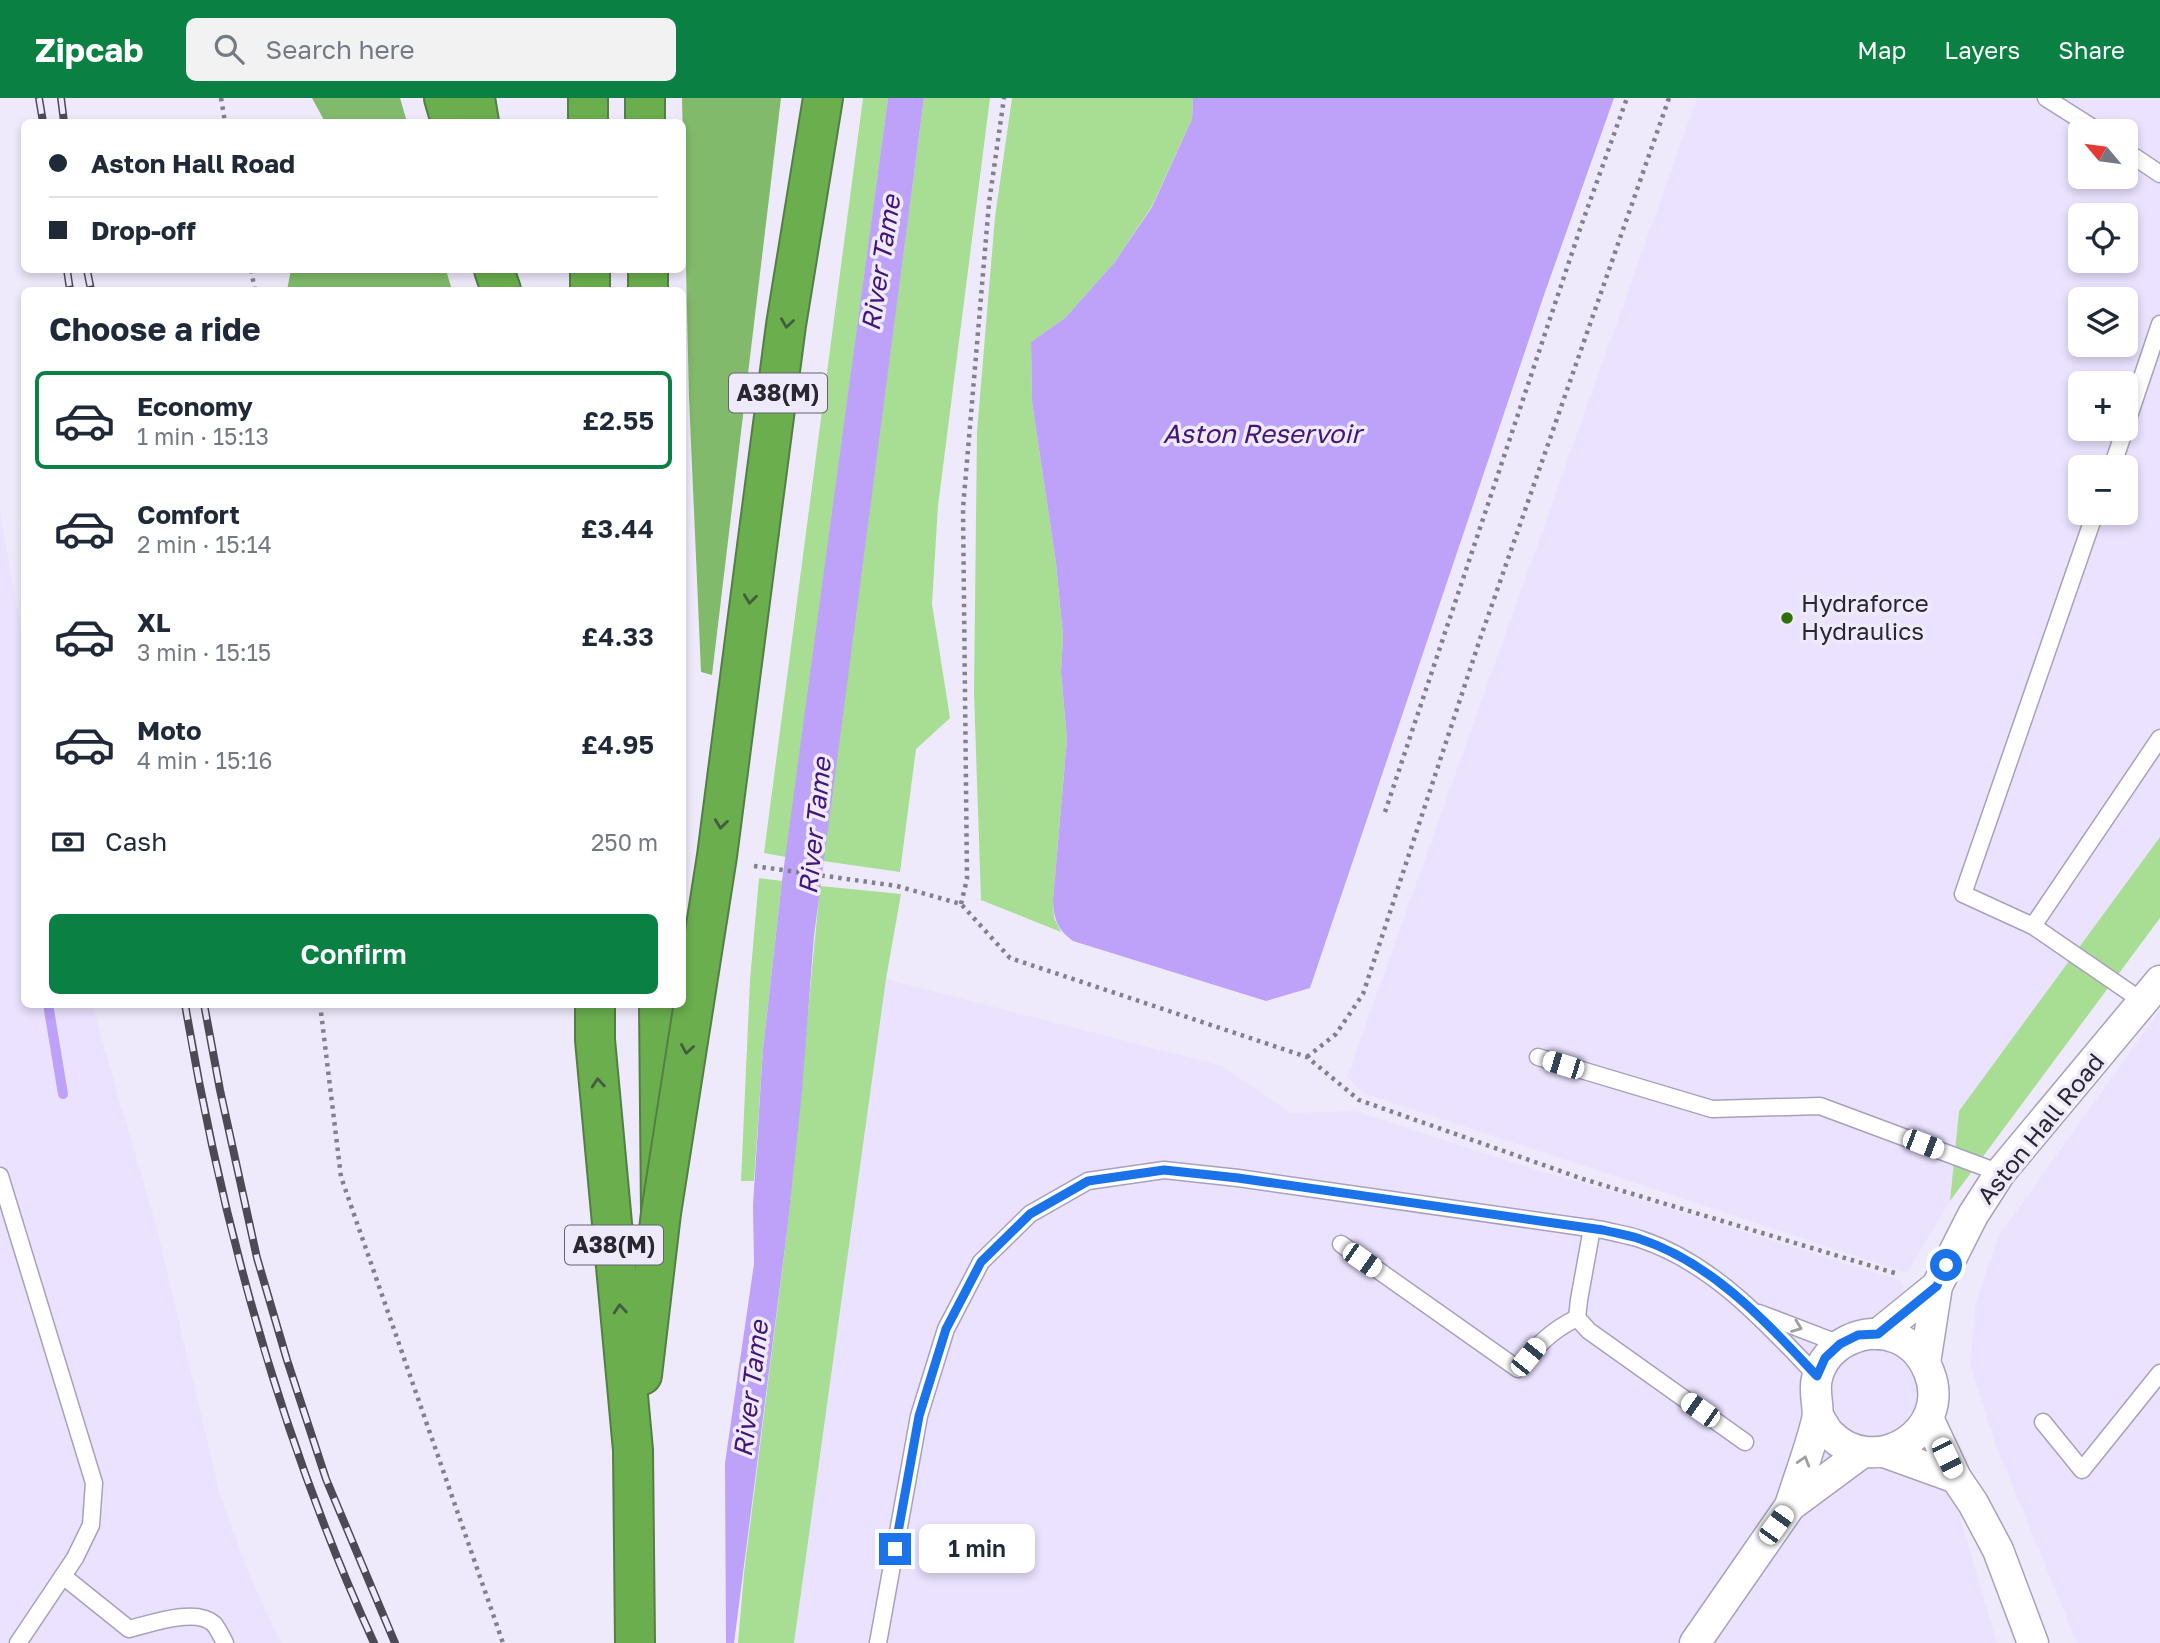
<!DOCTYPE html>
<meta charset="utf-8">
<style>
body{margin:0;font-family:"Golos Text",sans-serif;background:#f2f2f3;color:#1f2937;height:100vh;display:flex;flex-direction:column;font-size:26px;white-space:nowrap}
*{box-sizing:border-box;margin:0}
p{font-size:23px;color:#747a83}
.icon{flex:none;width:38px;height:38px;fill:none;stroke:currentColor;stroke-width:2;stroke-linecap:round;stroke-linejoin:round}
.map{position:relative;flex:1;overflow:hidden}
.panel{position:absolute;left:21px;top:189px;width:665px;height:721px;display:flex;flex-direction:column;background:#fff;border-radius:10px;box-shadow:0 4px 10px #0003}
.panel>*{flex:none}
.banner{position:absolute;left:21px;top:21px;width:665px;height:154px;border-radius:10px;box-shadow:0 4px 10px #0003;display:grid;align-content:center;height:154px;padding:0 28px;background:#fff}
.needle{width:46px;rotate:299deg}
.buttons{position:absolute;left:2068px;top:21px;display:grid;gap:14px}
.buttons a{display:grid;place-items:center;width:70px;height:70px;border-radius:10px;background:#fff;box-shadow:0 4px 10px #0003;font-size:35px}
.end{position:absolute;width:32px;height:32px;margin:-16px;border:9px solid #1a73e8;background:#fff;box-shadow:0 0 0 4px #fff}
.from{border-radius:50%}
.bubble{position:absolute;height:49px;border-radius:10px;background:#fff;box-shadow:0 4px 10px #0003;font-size:23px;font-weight:600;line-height:49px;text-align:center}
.car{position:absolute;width:21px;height:42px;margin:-21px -10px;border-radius:9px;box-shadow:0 0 5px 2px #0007;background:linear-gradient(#fff 24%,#345 0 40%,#fff 0 76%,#345 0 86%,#fff 0)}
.banner b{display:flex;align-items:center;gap:24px;height:66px;font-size:26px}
.banner b+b{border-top:2px solid #e0e1e3}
.banner i{width:18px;height:18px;background:#1f2937}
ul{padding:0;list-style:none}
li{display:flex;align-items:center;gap:21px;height:98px;margin:0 14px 10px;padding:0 14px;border:4px solid transparent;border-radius:10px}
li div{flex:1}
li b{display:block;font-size:26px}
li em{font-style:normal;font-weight:600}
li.selected{border-color:#0b8043}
li>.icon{width:63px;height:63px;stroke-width:1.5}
h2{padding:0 28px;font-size:32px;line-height:84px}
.pay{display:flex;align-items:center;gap:18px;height:77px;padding:0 28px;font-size:26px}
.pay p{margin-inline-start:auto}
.button{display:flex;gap:14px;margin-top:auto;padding:14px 28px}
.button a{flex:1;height:80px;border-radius:10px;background:#0b8043;color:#fff;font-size:28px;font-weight:600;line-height:80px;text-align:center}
header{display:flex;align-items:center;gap:42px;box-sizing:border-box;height:98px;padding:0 35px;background:#0b8043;color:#fff}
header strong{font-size:33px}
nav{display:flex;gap:38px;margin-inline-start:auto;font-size:24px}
.search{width:490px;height:63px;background:#f2f2f3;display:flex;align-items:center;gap:18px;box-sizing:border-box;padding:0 24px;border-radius:10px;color:#747a83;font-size:26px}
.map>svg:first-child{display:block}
.built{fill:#eae2fe;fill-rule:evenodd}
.green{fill:#a8dd94}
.forest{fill:#81ba6a}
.water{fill:#bea1f8}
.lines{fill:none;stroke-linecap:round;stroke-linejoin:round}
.stream{stroke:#bea1f8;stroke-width:10}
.lane-casing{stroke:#a8a1bb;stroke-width:19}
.street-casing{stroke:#a8a1bb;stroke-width:33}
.highway-casing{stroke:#547f44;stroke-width:42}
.path{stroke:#837f8c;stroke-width:4.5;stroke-dasharray:3.5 5;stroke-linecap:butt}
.lane{stroke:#fff;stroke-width:16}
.street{stroke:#fff;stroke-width:30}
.highway{stroke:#6aae4e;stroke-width:38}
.rail-casing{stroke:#4d4955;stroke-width:8}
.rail{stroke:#efeafb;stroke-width:5;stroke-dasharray:16;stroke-linecap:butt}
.highway-bridge-casing{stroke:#547f44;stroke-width:42;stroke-linecap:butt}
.highway-bridge{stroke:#6aae4e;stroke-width:38}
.oneway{stroke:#445d3d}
.oneway2{stroke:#9f9ea2}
.route{stroke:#1a73e8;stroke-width:9}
.poi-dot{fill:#2f6f05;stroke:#efeafb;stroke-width:2.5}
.labels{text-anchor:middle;stroke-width:7;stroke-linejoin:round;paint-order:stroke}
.shield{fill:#efeafb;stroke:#65626e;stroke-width:2}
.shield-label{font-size:23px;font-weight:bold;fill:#2a2731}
.poi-label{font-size:24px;fill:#2a2731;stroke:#efeafb;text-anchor:start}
.street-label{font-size:24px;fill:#2a2731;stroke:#efeafb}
.water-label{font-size:26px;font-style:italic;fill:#441479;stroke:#efeafb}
</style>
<header>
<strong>Zipcab</strong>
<div class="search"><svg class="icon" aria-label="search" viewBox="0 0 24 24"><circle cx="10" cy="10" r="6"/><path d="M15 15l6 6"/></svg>Search here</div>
<nav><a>Map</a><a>Layers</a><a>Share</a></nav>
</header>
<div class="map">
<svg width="2160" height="1545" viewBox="0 0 2160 1545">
<rect width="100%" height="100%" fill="#efeafb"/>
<g class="built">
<path d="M1697 0H2160V739L1959 1013 1950 1103 1907 1175 1363 995 1347 979ZM2081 33H2126V79H2081ZM2081 117H2126V163H2081ZM2081 201H2126V247H2081ZM2081 285H2126V331H2081ZM2081 369H2126V415H2081Z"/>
<path d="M0 413 24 547V906L92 907 156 1127 220 1396 249 1476 281 1545H0Z"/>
<path d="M886 881 1222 968 1291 1015 1354 1013 1546 1075 1622 1096 1902 1183 1943 1360 1997 1545H794Z"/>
<path d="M2160 912V1545H2077L1993 1340 1970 1265 1976 1203 1998 1139Z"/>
</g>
<g class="green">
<path d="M863 0H888L786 759 764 755Z"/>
<path d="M924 0H990L938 408 932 506 950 620 916 651 900 774 823 763Z"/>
<path d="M1012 0H1193L1192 21 1152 108 1114 165 1065 220 1031 244 1032 304 1056 465 1063 538 1061 574 1067 641 1053 802 1054 820 1061 834 981 802 974 594 977 334 995 119Z"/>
<path d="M2160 739V820L1950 1103 1959 1013Z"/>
<path d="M759 780 782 783 763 951 754 1083H741L750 882Z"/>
<path d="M820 788 901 796 886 881 794 1545H738L744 1475 787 1134Z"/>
</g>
<g class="forest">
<path d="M312 0H400L407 24H325Z"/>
<path d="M682 0H781L712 577 701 574 689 299Z"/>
<path d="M291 172H446L452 192H287Z"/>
</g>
<g class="water">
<path d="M888 0H924L814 838 802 993 787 1134 734 1545H726L725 1365 754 1166 753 1107 763 951 782 783Z"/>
<path d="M1193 0H1614L1544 197 1310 890 1266 903 1073 843C1057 831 1054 822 1053 802L1067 641 1061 574 1063 538 1056 465 1032 304 1031 244 1065 220 1114 165 1152 109 1192 21Z"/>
</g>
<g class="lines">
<path class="stream" d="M48 906 63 996"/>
<defs>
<g id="lane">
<path d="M2046 0 2098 33"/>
<path d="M2126 53 2160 76"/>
<path d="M2126 327 2160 226"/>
<path d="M2112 369 2125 331"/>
<path d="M2095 415 1963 796 2033 828 2145 905"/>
<path d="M2033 828 2160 640"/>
<path d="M1538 959 1712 1011 1820 1008 2000 1075"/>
<path d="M0 1078 94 1385 91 1427 75 1460 18 1545"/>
<path d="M1592 1130 1579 1202 1577 1220 1589 1233 1745 1344"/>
<path d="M1341 1146 1518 1271C1537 1248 1550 1233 1577 1220"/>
<path d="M1759 1215 1840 1246"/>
<path d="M2043 1324 2082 1372 2160 1275"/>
<path d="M63 1478 129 1531C150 1526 196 1509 214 1526 218 1531 222 1539 225 1545"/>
<path d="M878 1545 919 1318 946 1231 981 1164 1030 1116 1088 1083 1164 1072 1238 1080 1603 1132C1615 1135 1628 1137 1640 1141 1713 1165 1765 1224 1817 1278"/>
</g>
<g id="street">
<path d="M1878 1236 1937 1188"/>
<path d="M1925 1265 1937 1188 1973 1117 2000 1075 2160 883"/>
<path d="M1928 1320 1956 1380 1973 1405 1998 1452 2033 1545"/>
<path d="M1884 1354 1956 1380"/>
<path d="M1790 1408C1799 1379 1810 1351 1817 1322 1820 1310 1813 1295 1817 1280 1825 1246 1865 1227 1897 1240 1912 1246 1923 1259 1929 1274 1953 1334 1874 1382 1830 1336 1825 1331 1822 1324 1818 1318"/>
<path d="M1695 1545 1790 1408 1863 1354"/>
</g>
<g id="highway">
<path d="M444 0 451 24"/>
<path d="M475 0 479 24"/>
<path d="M588 0V24"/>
<path d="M645 0V24"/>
<path d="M494 172 501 192"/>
<path d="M590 172V192"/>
<path d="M648 172V192"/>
<path d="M759 433 786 227 823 0"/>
<path d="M595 906V942L633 1352 635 1545"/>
<path d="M642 1277 661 1115 659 906"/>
</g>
</defs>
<use href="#lane" class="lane-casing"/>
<use href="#street" class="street-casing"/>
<use href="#highway" class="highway-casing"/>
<g class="path">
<path d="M221 0 225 24"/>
<path d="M251 172 255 192"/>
<path d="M1385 714 1580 131 1627 0"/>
<path d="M754 768 897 788 961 806 1010 860 1307 959 1359 1002 1583 1081 1898 1176"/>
<path d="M961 806 967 781 963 410 989 105 1004 0"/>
<path d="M320 906 341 1079 503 1545"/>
<path d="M1307 959 1336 936 1363 896 1480 541 1669 0"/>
</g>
<use href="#lane" class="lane"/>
<use href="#street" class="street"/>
<use href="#highway" class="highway"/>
<defs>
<g id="rail">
<path d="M39 0 43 24"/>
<path d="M61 0 64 24"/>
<path d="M67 172 70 192"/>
<path d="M87 172 91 192"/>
<path d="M185 906C222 1126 281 1342 374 1545"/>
<path d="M204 906 220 992 257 1160 287 1262 326 1381 395 1545"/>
</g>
</defs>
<use href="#rail" class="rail-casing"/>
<use href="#rail" class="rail"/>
<defs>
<path id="highway-bridge" d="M661 1115 717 758 759 433"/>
</defs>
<use href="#highway-bridge" class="highway-bridge-casing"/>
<use href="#highway-bridge" class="highway-bridge"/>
</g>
<defs><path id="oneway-chevron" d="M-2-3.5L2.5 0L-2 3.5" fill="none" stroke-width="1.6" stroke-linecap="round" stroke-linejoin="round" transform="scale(1.75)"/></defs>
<g class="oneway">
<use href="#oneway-chevron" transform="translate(787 225) rotate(98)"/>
<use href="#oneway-chevron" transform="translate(750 501) rotate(97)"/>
<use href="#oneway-chevron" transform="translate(721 726) rotate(97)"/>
<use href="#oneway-chevron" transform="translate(687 951) rotate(99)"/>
<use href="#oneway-chevron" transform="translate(598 985) rotate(-95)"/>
<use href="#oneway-chevron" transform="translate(620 1211) rotate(-95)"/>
</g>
<g class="oneway2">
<use href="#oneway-chevron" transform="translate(1797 1229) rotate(21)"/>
<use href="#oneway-chevron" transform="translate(1804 1363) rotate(-73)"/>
</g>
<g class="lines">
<path class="route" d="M895 1451 919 1318 946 1231 981 1164 1030 1116 1088 1083 1164 1072 1238 1080 1603 1132C1615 1135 1628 1137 1640 1141 1713 1165 1766 1224 1817 1278L1825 1260 1840 1246 1858 1237 1878 1236 1937 1188 1946 1167"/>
</g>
<circle class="poi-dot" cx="1787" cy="520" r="7"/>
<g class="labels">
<g class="shield">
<rect x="729" y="275.5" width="98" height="39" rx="5"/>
<rect x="565" y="1127.5" width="98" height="39" rx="5"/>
</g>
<g class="shield-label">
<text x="778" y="303">A38(M)</text>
<text x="614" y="1155">A38(M)</text>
</g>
<g class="poi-label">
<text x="1801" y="514">Hydraforce<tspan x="1801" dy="28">Hydraulics</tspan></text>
</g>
<g class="street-label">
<text transform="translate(2041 1031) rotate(-51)" y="8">Aston Hall Road</text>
</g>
<g class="water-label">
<text transform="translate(881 165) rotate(-81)" y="9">River Tame</text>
<text x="1262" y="345">Aston Reservoir</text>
<text transform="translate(815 728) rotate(-84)" y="9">River Tame</text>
<text transform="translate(751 1291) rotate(-83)" y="9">River Tame</text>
</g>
</g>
</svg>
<div class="buttons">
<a><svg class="needle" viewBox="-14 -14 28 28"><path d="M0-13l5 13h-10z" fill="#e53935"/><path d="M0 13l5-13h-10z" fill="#747a83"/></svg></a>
<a><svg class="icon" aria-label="locate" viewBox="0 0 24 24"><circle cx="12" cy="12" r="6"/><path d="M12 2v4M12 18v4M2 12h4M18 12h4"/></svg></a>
<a><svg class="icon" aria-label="layers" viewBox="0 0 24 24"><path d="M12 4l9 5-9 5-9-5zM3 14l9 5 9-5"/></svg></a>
<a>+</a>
<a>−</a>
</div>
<i class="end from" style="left:1946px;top:1167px"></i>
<i class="end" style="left:895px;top:1451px"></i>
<div class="bubble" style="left:919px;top:1426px;width:116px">1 min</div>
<i class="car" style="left:1563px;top:967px;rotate:287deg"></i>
<i class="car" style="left:1923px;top:1046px;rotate:111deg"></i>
<i class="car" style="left:1362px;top:1162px;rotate:125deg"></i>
<i class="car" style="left:1528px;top:1259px;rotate:39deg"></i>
<i class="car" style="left:1700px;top:1312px;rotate:305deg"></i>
<i class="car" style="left:1947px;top:1360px;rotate:154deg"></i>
<i class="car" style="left:1776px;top:1427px;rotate:36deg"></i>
<div class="banner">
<b><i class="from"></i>Aston Hall Road</b>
<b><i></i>Drop-off</b>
</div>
<section class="panel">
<h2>Choose a ride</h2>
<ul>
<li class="selected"><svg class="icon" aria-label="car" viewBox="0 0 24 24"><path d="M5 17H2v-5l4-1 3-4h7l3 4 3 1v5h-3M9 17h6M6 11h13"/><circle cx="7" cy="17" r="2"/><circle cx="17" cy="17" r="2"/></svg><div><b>Economy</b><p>1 min · 15:13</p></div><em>£2.55</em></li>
<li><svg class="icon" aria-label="car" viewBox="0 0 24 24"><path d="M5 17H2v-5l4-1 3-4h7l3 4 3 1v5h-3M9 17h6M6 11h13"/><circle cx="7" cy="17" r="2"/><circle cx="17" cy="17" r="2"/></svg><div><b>Comfort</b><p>2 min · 15:14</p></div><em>£3.44</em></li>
<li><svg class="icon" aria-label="car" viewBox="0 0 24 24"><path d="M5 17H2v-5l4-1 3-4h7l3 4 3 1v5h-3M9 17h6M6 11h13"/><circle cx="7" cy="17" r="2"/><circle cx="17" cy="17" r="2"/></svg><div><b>XL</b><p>3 min · 15:15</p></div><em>£4.33</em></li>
<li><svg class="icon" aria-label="car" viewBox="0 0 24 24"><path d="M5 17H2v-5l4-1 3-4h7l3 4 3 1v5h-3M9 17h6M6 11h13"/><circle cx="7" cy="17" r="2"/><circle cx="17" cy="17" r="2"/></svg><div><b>Moto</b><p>4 min · 15:16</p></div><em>£4.95</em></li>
</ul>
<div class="pay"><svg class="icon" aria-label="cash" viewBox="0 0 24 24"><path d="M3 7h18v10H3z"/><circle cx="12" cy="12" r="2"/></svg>Cash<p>250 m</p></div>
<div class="button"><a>Confirm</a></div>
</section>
</div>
